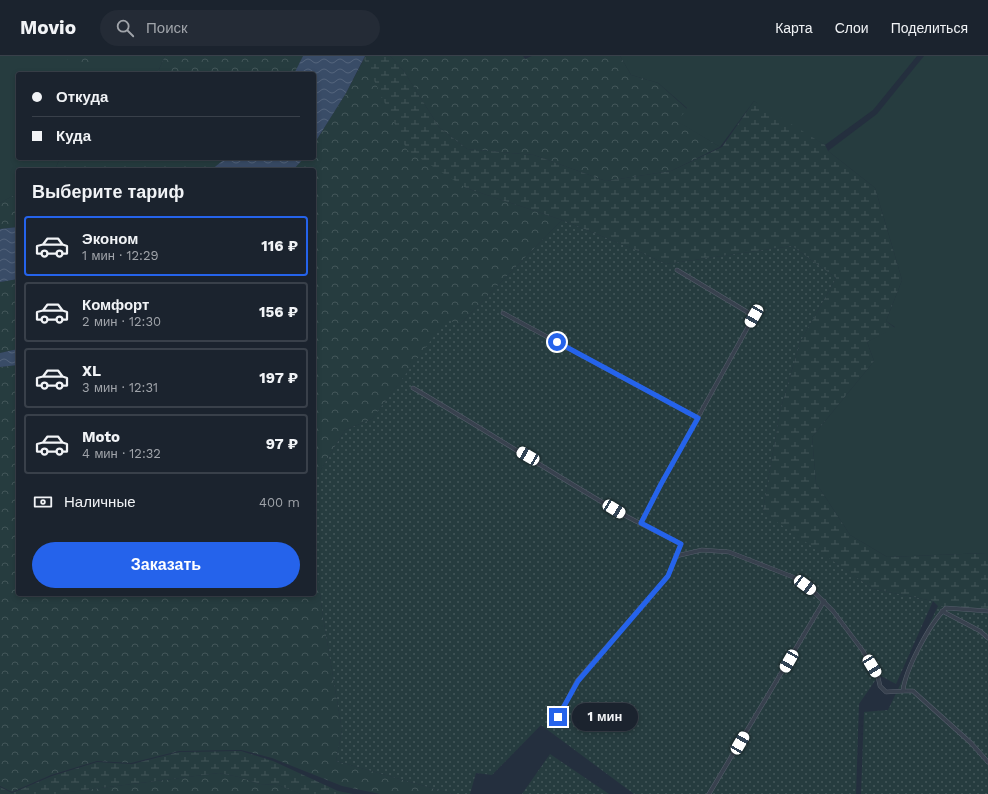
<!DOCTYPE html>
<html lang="ru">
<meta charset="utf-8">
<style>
body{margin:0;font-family:"Work Sans",sans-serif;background:#242b36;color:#f1f3f6;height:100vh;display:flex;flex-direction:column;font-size:15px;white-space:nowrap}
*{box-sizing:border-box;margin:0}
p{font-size:13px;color:#a0a4aa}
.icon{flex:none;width:22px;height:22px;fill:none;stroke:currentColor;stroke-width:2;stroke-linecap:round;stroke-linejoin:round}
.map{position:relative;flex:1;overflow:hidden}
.drawer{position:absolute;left:16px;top:112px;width:300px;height:428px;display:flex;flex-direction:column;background:#1b232e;border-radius:4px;box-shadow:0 2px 6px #0003,0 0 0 1px #39404a}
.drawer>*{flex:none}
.banner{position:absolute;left:16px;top:16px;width:300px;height:88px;border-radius:4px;box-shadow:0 2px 6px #0003,0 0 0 1px #39404a;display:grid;align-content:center;height:88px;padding:0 16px;background:#1b232e}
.end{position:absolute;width:18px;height:18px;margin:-9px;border:5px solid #2563eb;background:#fff;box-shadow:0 0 0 2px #fff}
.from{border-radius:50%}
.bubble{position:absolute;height:28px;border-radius:14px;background:#1b232e;box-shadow:0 2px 6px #0003,0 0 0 1px #39404a;font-size:13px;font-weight:700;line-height:28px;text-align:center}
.car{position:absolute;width:12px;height:24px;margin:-12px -6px;border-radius:5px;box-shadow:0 0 3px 1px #0007;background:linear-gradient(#fff 24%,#345 0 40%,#fff 0 76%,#345 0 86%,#fff 0)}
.banner b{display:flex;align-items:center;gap:14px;height:38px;font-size:15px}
.banner b+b{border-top:1px solid #39404a}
.banner i{width:10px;height:10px;background:#f1f3f6}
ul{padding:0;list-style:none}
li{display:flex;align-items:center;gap:12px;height:60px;margin:0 8px 6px;padding:0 8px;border:2px solid #39404a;border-radius:4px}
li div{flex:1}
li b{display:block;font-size:15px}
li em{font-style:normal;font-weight:700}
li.on{border-color:#2563eb}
li>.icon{width:36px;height:36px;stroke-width:1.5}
h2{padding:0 16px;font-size:18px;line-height:48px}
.pay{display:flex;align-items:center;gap:10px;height:44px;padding:0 16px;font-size:15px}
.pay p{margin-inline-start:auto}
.button{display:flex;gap:8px;margin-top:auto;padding:8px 16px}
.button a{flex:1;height:46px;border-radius:24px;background:#2563eb;color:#fff;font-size:16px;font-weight:700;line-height:46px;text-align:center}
header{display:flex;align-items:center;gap:24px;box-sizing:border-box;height:56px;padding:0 20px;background:#1b232e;border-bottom:1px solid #39404a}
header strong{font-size:19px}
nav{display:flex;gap:22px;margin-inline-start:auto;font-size:14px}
.search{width:280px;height:36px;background:#242b36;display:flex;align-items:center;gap:10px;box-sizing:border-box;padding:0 14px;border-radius:22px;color:#a0a4aa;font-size:15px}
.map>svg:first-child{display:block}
.grass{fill:#263c3f}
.forest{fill:url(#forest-crowns)}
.wetland{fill:url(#wetland-marsh)}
.park{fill:url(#park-dots)}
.water{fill:url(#water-waves)}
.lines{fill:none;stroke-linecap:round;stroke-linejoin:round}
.service-casing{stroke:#565f6c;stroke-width:4.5}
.service{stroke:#38414e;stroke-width:3.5}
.route{stroke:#2563eb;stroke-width:5}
</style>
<header>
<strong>Movio</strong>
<div class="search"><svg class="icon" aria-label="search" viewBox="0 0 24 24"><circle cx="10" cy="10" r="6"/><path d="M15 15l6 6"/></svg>Поиск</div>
<nav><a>Карта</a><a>Слои</a><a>Поделиться</a></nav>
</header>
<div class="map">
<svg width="988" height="738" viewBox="0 0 988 738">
<defs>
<pattern id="forest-crowns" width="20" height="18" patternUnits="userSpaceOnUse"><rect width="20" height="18" fill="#263c3f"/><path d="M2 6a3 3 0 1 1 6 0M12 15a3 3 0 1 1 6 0" fill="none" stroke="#435659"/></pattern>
<pattern id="wetland-marsh" width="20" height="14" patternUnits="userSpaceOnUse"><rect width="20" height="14" fill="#263c3f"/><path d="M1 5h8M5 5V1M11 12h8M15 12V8" fill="none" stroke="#435659"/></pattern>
<pattern id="park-dots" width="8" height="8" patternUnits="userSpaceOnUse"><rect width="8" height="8" fill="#263c3f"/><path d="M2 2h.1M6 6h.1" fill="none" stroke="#435659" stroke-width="1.8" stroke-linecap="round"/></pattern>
<pattern id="water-waves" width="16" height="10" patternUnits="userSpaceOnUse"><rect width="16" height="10" fill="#394c67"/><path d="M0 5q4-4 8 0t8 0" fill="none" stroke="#53647b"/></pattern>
</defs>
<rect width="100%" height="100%" fill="#242f3e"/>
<g class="grass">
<path d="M0 0H165L157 18H18V102H60L55 114H18V137L0 147Z"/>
<path d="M620 0H917L873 54 825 89 774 60 754 45 720 91 676 65 687 52 658 27 631 19Z"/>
<path d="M924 0H988V497L887 501 850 479 816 427 812 381 874 305 867 286 895 271 886 265 902 224 875 132 828 95 877 58Z"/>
</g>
<g class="forest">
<path d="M65 0H99L100 5C87 13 75 16 65 0Z"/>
<path d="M165 0H303L294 18H157Z"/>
<path d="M390 0H523L525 3 532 0H620L631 19 658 27 687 53 677 65 720 91 671 115 606 125 534 99 467 93 439 71 403 14Z"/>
<path d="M364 3 466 132 562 164 459 269 447 264 372 363 345 374 319 417 314 418V114H293L304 102H314V88L346 37Z"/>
<path d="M60 102H226L211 114H55Z"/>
<path d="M18 137V171L0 173V147Z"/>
<path d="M18 223V293L0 297V226Z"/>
<path d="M18 309V538H314V490L323 561 342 674 336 705 453 738H380L342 730 272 702 241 694 179 695 131 707 97 705 51 719 12 736 0 730V311Z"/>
<path d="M219 717 239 721 260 728 278 729 301 738H63L69 736Z"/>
</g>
<g class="wetland">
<path d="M365 0H390L403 14 439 71 467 93 534 99 606 125 671 115 722 91 754 45 825 89 828 95 875 132 902 224 886 265 895 272 867 286 874 305 812 381 816 427 850 479 887 501 988 497V558L938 550 933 545 873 533 776 466 763 454 780 355 800 286 836 222 792 190 666 208 638 195 562 164 466 132 407 94 364 3Z"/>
<path d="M241 695 273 705 338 735 353 738H301L278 729 260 728 239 721 219 717 69 736 63 738H0V731L12 737 52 720 97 706 132 708 179 696Z"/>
</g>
<g class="park">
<path d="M562 164 638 195 666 208 792 190 836 222 800 286 780 355 763 454 777 466 873 533 933 545 896 628 879 619 859 648 856 738H634L541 669 492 719 476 717 470 738H453L336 705 342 674 323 561 314 490V418L319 417 345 374 372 363 447 263 459 269Z"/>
<path d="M938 550 988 558V738H861L864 656 888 654Z"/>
<path d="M550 698 609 738H522Z"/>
</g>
<g class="water">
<path d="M303 0H365L346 37 314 88V18H294Z"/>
<path d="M226 102H304L293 114H211Z"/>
<path d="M18 171V223L0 226V173Z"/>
<path d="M18 293V309L0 311V297Z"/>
</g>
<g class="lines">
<defs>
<g id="service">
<path d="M503 257 698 362"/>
<path d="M413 332C484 373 553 418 624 459 643 469 662 478 681 488L668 520 577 625 554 670"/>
<path d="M641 467 661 428 754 260 677 214"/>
<path d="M676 500 702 494 729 496 793 521 805 529 816 538 833 555 863 595 878 621 880 630 886 636 903 635C905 614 930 567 946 552L988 555"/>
<path d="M942 555 980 575 988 582"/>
<path d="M903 635H913L971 687 988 706"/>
<path d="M709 738 824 545"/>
</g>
</defs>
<use href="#service" class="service-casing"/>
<use href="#service" class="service"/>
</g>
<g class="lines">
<path class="route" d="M557 286 698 362 661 428 641 467 681 488 668 520 578 625 558 661"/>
</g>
</svg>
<i class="end from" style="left:557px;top:286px"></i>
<i class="end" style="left:558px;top:661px"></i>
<div class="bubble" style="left:572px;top:647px;width:66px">1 мин</div>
<i class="car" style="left:754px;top:260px;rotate:210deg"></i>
<i class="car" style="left:528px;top:400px;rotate:300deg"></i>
<i class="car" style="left:614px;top:453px;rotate:121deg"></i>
<i class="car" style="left:805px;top:529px;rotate:127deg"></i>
<i class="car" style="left:789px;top:605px;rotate:210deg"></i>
<i class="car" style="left:872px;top:610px;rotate:149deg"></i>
<i class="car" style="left:740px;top:687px;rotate:30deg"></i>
<div class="banner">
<b><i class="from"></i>Откуда</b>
<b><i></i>Куда</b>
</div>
<section class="drawer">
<h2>Выберите тариф</h2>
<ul>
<li class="on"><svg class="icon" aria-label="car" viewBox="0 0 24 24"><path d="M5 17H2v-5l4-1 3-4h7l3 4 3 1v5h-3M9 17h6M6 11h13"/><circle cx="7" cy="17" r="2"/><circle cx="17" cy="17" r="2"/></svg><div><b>Эконом</b><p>1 мин · 12:29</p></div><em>116 ₽</em></li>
<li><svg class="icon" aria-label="car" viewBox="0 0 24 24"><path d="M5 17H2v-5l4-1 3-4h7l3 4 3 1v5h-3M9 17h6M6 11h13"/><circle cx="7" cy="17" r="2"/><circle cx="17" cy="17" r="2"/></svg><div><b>Комфорт</b><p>2 мин · 12:30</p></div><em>156 ₽</em></li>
<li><svg class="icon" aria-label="car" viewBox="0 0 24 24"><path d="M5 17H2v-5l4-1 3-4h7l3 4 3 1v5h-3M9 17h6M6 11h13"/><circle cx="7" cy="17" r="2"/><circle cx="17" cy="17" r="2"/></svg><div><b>XL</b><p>3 мин · 12:31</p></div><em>197 ₽</em></li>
<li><svg class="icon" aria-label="car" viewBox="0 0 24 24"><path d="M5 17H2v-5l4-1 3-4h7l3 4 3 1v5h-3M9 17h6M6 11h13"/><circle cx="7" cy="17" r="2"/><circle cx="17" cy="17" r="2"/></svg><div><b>Moto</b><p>4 мин · 12:32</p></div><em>97 ₽</em></li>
</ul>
<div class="pay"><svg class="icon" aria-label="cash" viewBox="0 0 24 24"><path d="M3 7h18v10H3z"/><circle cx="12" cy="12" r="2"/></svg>Наличные<p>400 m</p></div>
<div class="button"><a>Заказать</a></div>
</section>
</div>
